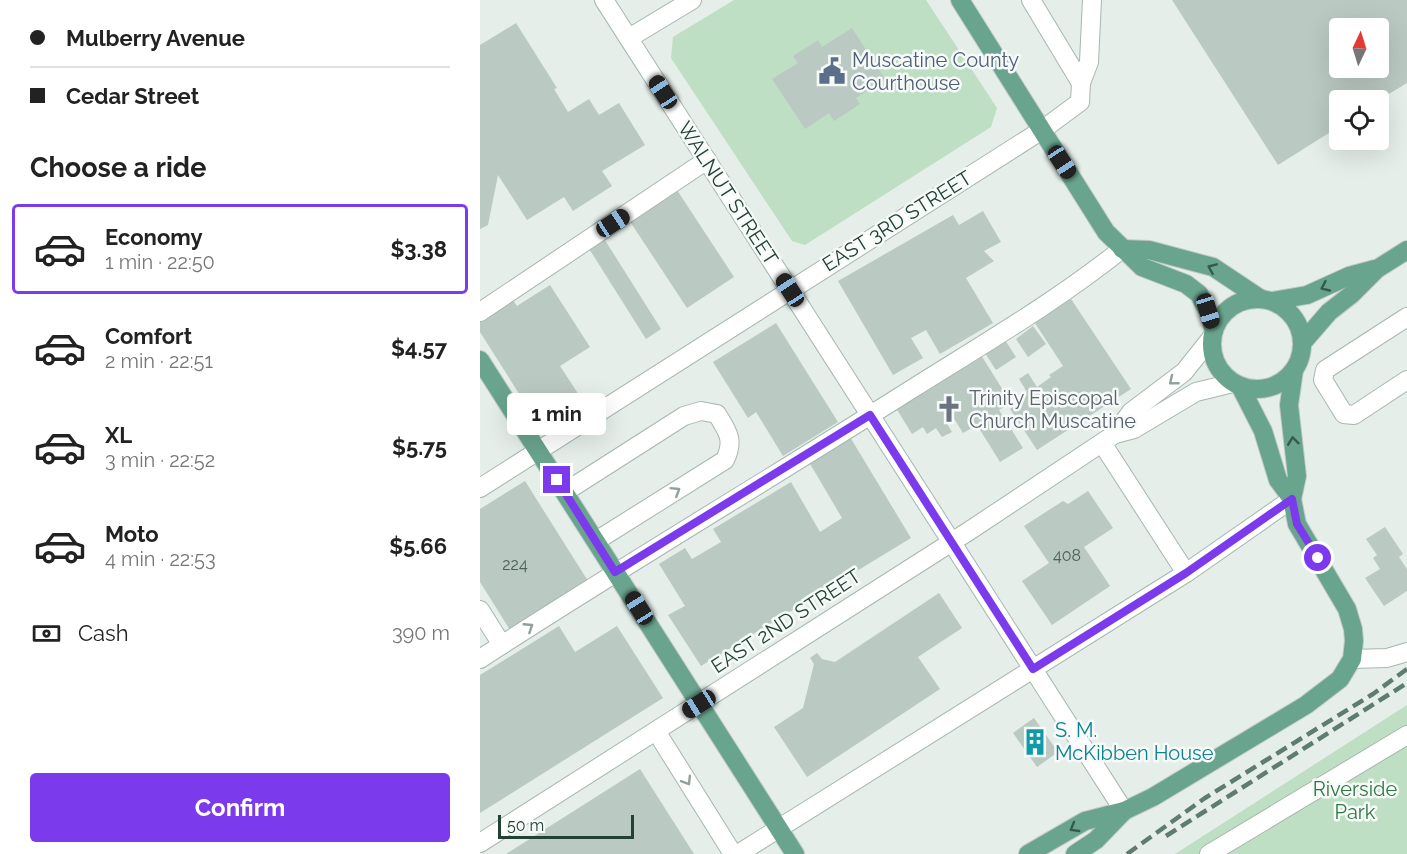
<!DOCTYPE html>
<meta charset="utf-8">
<style>
body{margin:0;font-family:Raleway,sans-serif;background:#f6f6f6;color:#222;height:100vh;display:flex;flex-direction:column;font-size:22px;white-space:nowrap}
*{box-sizing:border-box;margin:0}
p{font-size:20px;color:#767676}
.icon{flex:none;width:33px;height:33px;fill:none;stroke:currentColor;stroke-width:2;stroke-linecap:round;stroke-linejoin:round}
.map{position:relative;flex:1;overflow:hidden}
.details{display:flex;flex-direction:column;background:#fff;width:480px}
.details>*{flex:none}
.banner{display:grid;align-content:center;height:132px;padding:0 30px;background:#fff}
.needle{width:39px;rotate:4deg}
.tools{position:absolute;left:849px;top:18px;display:grid;gap:12px}
.tools a{display:grid;place-items:center;width:60px;height:60px;border-radius:6px;background:#fff;box-shadow:0 6px 24px #0002;font-size:30px}
.scale{position:absolute;left:18px;bottom:15px;width:136px;box-sizing:border-box;padding-left:6px;border:3px solid #234135;border-top:0;font-size:16px;line-height:21px;white-space:nowrap;color:#234135;-webkit-text-stroke:4px #f6faf8;paint-order:stroke}
.end{position:absolute;width:27px;height:27px;margin:-14px;border:8px solid #7c3aed;background:#fff;box-shadow:0 0 0 3px #fff}
.from{border-radius:50%}
.bubble{position:absolute;height:42px;border-radius:6px;background:#fff;box-shadow:0 6px 24px #0002;font-size:20px;font-weight:700;line-height:42px;text-align:center}
.car{position:absolute;width:18px;height:36px;margin:-18px -9px;border-radius:8px;box-shadow:0 0 4px 2px #0007;background:linear-gradient(#222 24%,#8ab4d8 0 40%,#222 0 76%,#8ab4d8 0 86%,#222 0)}
.banner b{display:flex;align-items:center;gap:21px;height:57px;font-size:22px}
.banner b+b{border-top:2px solid #e0e0e0}
.banner i{width:15px;height:15px;background:#222}
ul{padding:0;list-style:none}
li{display:flex;align-items:center;gap:18px;height:90px;margin:0 12px 9px;padding:0 18px;border:3px solid transparent;border-radius:6px}
li div{flex:1}
li b{display:block;font-size:22px}
li em{font-style:normal;font-weight:700}
li.on{border-color:#7c3aed}
li>.icon{width:54px;height:54px;stroke-width:1.5}
h2{padding:0 30px;font-size:27px;line-height:72px}
.pay{display:flex;align-items:center;gap:15px;height:66px;padding:0 30px;font-size:22px}
.pay p{margin-inline-start:auto}
.button{display:flex;gap:12px;margin-top:auto;padding:12px 30px}
.button a{flex:1;height:69px;border-radius:6px;background:#7c3aed;color:#fff;font-size:24px;font-weight:700;line-height:69px;text-align:center}
main{display:flex;flex:1;min-height:0}
.map>svg:first-child{display:block}
.green{fill:#bedfc3}
.building{fill:#bac9c2;fill-rule:evenodd}
.lines{fill:none;stroke-linecap:round;stroke-linejoin:round}
.minor-casing{stroke:#a7b7af;stroke-width:20}
.major-casing{stroke:#c1cac6;stroke-width:20}
.minor{stroke:#fff;stroke-width:18}
.major{stroke:#69a48e;stroke-width:18}
.rail{stroke:#5e7c71;stroke-width:4.5;stroke-dasharray:12 6;stroke-linecap:butt}
.oneway{stroke:#345a4b}
.oneway2{stroke:#91a09a}
.route{stroke:#7c3aed;stroke-width:8}
.labels{text-anchor:middle;stroke-width:5;stroke-linejoin:round;paint-order:stroke}
.number-label{font-size:16px;fill:#496358}
.service-label{font-size:20px;fill:#4e5e75;stroke:#f6faf8;text-anchor:start}
.street-label{font-size:20px;fill:#234135;stroke:#f6faf8}
.worship-label{font-size:20px;fill:#5b616d;stroke:#f6faf8;text-anchor:start}
.culture-label{font-size:20px;fill:#0d838f;stroke:#f6faf8;text-anchor:start}
.park-label{font-size:20px;fill:#2d7841;stroke:#f6faf8}
</style>
<main>
<section class="details">
<div class="banner">
<b><i class="from"></i>Mulberry Avenue</b>
<b><i></i>Cedar Street</b>
</div>
<h2>Choose a ride</h2>
<ul>
<li class="on"><svg class="icon" aria-label="car" viewBox="0 0 24 24"><path d="M5 17H2v-5l4-1 3-4h7l3 4 3 1v5h-3M9 17h6M6 11h13"/><circle cx="7" cy="17" r="2"/><circle cx="17" cy="17" r="2"/></svg><div><b>Economy</b><p>1 min · 22:50</p></div><em>$3.38</em></li>
<li><svg class="icon" aria-label="car" viewBox="0 0 24 24"><path d="M5 17H2v-5l4-1 3-4h7l3 4 3 1v5h-3M9 17h6M6 11h13"/><circle cx="7" cy="17" r="2"/><circle cx="17" cy="17" r="2"/></svg><div><b>Comfort</b><p>2 min · 22:51</p></div><em>$4.57</em></li>
<li><svg class="icon" aria-label="car" viewBox="0 0 24 24"><path d="M5 17H2v-5l4-1 3-4h7l3 4 3 1v5h-3M9 17h6M6 11h13"/><circle cx="7" cy="17" r="2"/><circle cx="17" cy="17" r="2"/></svg><div><b>XL</b><p>3 min · 22:52</p></div><em>$5.75</em></li>
<li><svg class="icon" aria-label="car" viewBox="0 0 24 24"><path d="M5 17H2v-5l4-1 3-4h7l3 4 3 1v5h-3M9 17h6M6 11h13"/><circle cx="7" cy="17" r="2"/><circle cx="17" cy="17" r="2"/></svg><div><b>Moto</b><p>4 min · 22:53</p></div><em>$5.66</em></li>
</ul>
<div class="pay"><svg class="icon" aria-label="cash" viewBox="0 0 24 24"><path d="M3 7h18v10H3z"/><circle cx="12" cy="12" r="2"/></svg>Cash<p>390 m</p></div>
<div class="button"><a>Confirm</a></div>
</section>
<div class="map">
<svg width="927" height="854" viewBox="0 0 927 854">
<rect width="100%" height="100%" fill="#e5eee9"/>
<g class="green">
<path d="M254 0H446L517 108 511 127 325 245 312 241 191 58 193 37Z"/>
<path d="M927 705V854H695Z"/>
</g>
<g class="building">
<path d="M692 0H927V83L899 100H860V126L798 165ZM860 28H898V68H860Z"/>
<path d="M36 23 77 88 74 89 88 112 109 99 119 115 139 103 165 145 122 171 132 186 93 211 84 197 47 220 18 175 8 225 0 229V45Z"/>
<path d="M372 28 405 79 376 98 380 104 354 121 349 113 325 129 292 79 318 63 313 56 338 40 342 47Z"/>
<path d="M197 190 254 277 207 308 149 220Z"/>
<path d="M503 211 521 242 504 251 514 261 486 278 513 323 460 354 446 330 431 338 443 358 413 375 358 281 473 215 479 225Z"/>
<path d="M123 237 181 329 166 339 108 247Z"/>
<path d="M70 285 110 347 80 366 99 395 57 422 0 332V321L33 300 37 306Z"/>
<path d="M591 299 651 389 557 450 530 409 535 405 533 402 547 392 539 379 548 373 557 387 571 377 569 375 583 366 555 323Z"/>
<path d="M296 323 358 422 303 456 276 412 268 418 233 362Z"/>
<path d="M553 326 566 344 548 357 536 339Z"/>
<path d="M523 337 536 357 516 370 503 350Z"/>
<path d="M501 355 531 403 519 410 543 448 520 462 497 425 483 433 473 417 466 422 472 432 462 437 456 428 447 434 443 427 432 434 416 408Z"/>
<path d="M370 437 431 538 221 666 188 615 205 606 179 564 205 548 212 559 241 542 233 529 311 482 340 532 362 518 329 462Z"/>
<path d="M45 481 108 581 30 630 0 582V509Z"/>
<path d="M608 491 633 528 604 547 630 586 572 625 542 581 569 563 544 526 583 501 588 504Z"/>
<path d="M905 527 923 554 919 557 927 569V591L904 606 885 578 900 569 893 558 897 555 886 539Z"/>
<path d="M459 593 482 628 438 657 460 689 327 777 294 727 323 708 334 664 330 658 337 653 342 659 355 662Z"/>
<path d="M79 626 95 652 137 626 183 698 0 813V675Z"/>
<path d="M554 718 578 752 557 767 533 733Z"/>
<path d="M160 769 214 854H26Z"/>
</g>
<g class="lines">
<defs>
<g id="minor">
<path d="M124 0 644 811"/>
<path d="M551 0 601 83"/>
<path d="M149 38 212 0"/>
<path d="M0 312 227 160"/>
<path d="M927 317 845 370 843 380 864 414 874 415 927 380"/>
<path d="M635 434 654 429 716 392 753 383"/>
<path d="M622 443 706 573"/>
<path d="M0 488 562 130 600 102 601 83 609 62 612 0"/>
<path d="M85 492 204 416 221 411 237 414C247 431 255 439 245 460L116 541"/>
<path d="M0 610 22 645"/>
<path d="M0 659C143 566 290 479 435 387 505 343 577 301 642 249"/>
<path d="M872 659 907 658 927 652"/>
<path d="M176 731 253 854"/>
<path d="M0 843 489 531 635 434 651 412 704 372 732 337"/>
<path d="M258 854 706 573 812 499"/>
<path d="M729 854 927 735"/>
</g>
<g id="major">
<path d="M480 0 626 232 662 267 706 284 719 294 728 311 734 330"/>
<path d="M642 249 669 250 733 267 781 299"/>
<circle cx="777" cy="344" r="45"/>
<path d="M792 301 827 295 869 276 895 269"/>
<path d="M823 342 849 312 872 294 897 269 927 250"/>
<path d="M0 360 315 854"/>
<path d="M812 499 817 476 809 405 814 370"/>
<path d="M548 854 605 821 644 811 673 797 826 705 860 679 872 659 874 641 873 629 867 609 817 524 812 499 798 480 783 431 760 386"/>
<path d="M595 854 616 840 644 811"/>
</g>
</defs>
<use href="#minor" class="minor-casing"/>
<use href="#major" class="major-casing"/>
<use href="#minor" class="minor"/>
<use href="#major" class="major"/>
<g class="rail">
<path d="M686 836 927 683"/>
<path d="M647 854 725 798 893 694 927 669"/>
</g>
</g>
<defs><path id="oneway-chevron" d="M-2-3.5L2.5 0L-2 3.5" fill="none" stroke-width="1.6" stroke-linecap="round" stroke-linejoin="round" transform="scale(1.5)"/></defs>
<g class="oneway">
<use href="#oneway-chevron" transform="translate(732 268) rotate(-157)"/>
<use href="#oneway-chevron" transform="translate(845 287) rotate(155)"/>
<use href="#oneway-chevron" transform="translate(813 441) rotate(-97)"/>
<use href="#oneway-chevron" transform="translate(594 828) rotate(150)"/>
</g>
<g class="oneway2">
<use href="#oneway-chevron" transform="translate(693 381) rotate(141)"/>
<use href="#oneway-chevron" transform="translate(196 491) rotate(-32)"/>
<use href="#oneway-chevron" transform="translate(49 627) rotate(-33)"/>
<use href="#oneway-chevron" transform="translate(207 781) rotate(58)"/>
</g>
<g class="lines">
<path class="route" d="M77 480 135 572 390 415 553 669 706 573 812 499 817 524 838 558"/>
</g>
<defs>
<symbol id="civic-bare" viewBox="-9 -9 18 18"><path d="M-.6-6.5H3V-4.5H.6V-3L4-1V1h2V6H-6V1h2V-1L-.6-3ZM-1.2 2.5V6h2.4V2.5Z" fill="#5c6f8a" stroke="#f6faf8" stroke-width="2.5" paint-order="stroke"/></symbol>
<symbol id="church-bare" viewBox="-9 -9 18 18"><path d="M-1.2-6h2.4v3.5h3.3v2.4h-3.3V6h-2.4V-.1h-3.3v-2.4h3.3Z" fill="#6b7280" stroke="#f6faf8" stroke-width="2.5" paint-order="stroke"/></symbol>
<symbol id="building-bare" viewBox="-9 -9 18 18"><path d="M-4-6H4V6H1V3H-1V6H-4ZM-2.5-4.3h1.7v1.8h-1.7ZM.8-4.3h1.7v1.8H.8ZM-2.5-1h1.7V.8h-1.7ZM.8-1h1.7V.8H.8Z" fill="#0f9aa8" stroke="#f6faf8" stroke-width="2.5" paint-order="stroke"/></symbol>
</defs>
<g fill-rule="evenodd">
<use href="#civic-bare" x="333" y="52" width="38" height="38"/>
<use href="#church-bare" x="450" y="390" width="38" height="38"/>
<use href="#building-bare" x="536" y="723" width="38" height="38"/>
</g>
<g class="labels">
<g class="number-label">
<text x="587" y="561">408</text>
<text x="35" y="570">224</text>
</g>
<g class="service-label">
<text x="372" y="67">Muscatine County<tspan x="372" dy="23">Courthouse</tspan></text>
</g>
<g class="street-label">
<text transform="translate(248 193) rotate(57)" y="7">WALNUT STREET</text>
<text transform="translate(417 221) rotate(-32)" y="7">EAST 3RD STREET</text>
<text transform="translate(306 621) rotate(-33)" y="7">EAST 2ND STREET</text>
</g>
<g class="worship-label">
<text x="489" y="405">Trinity Episcopal<tspan x="489" dy="23">Church Muscatine</tspan></text>
</g>
<g class="culture-label">
<text x="575" y="737">S. M.<tspan x="575" dy="23">McKibben House</tspan></text>
</g>
<g class="park-label">
<text x="875" y="796">Riverside<tspan x="875" dy="23">Park</tspan></text>
</g>
</g>
</svg>
<div class="tools">
<a><svg class="needle" viewBox="-14 -14 28 28"><path d="M0-13l5 13h-10z" fill="#e53935"/><path d="M0 13l5-13h-10z" fill="#767676"/></svg></a>
<a><svg class="icon" aria-label="locate" viewBox="0 0 24 24"><circle cx="12" cy="12" r="6"/><path d="M12 2v4M12 18v4M2 12h4M18 12h4"/></svg></a>
</div>
<div class="scale">50 m</div>
<i class="end from" style="left:838px;top:558px"></i>
<i class="end" style="left:77px;top:480px"></i>
<div class="bubble" style="left:27px;top:393px;width:99px">1 min</div>
<i class="car" style="left:183px;top:92px;rotate:327deg"></i>
<i class="car" style="left:582px;top:162px;rotate:147deg"></i>
<i class="car" style="left:133px;top:223px;rotate:57deg"></i>
<i class="car" style="left:310px;top:290px;rotate:327deg"></i>
<i class="car" style="left:728px;top:311px;rotate:163deg"></i>
<i class="car" style="left:159px;top:608px;rotate:328deg"></i>
<i class="car" style="left:219px;top:704px;rotate:238deg"></i>
</div>
</main>
